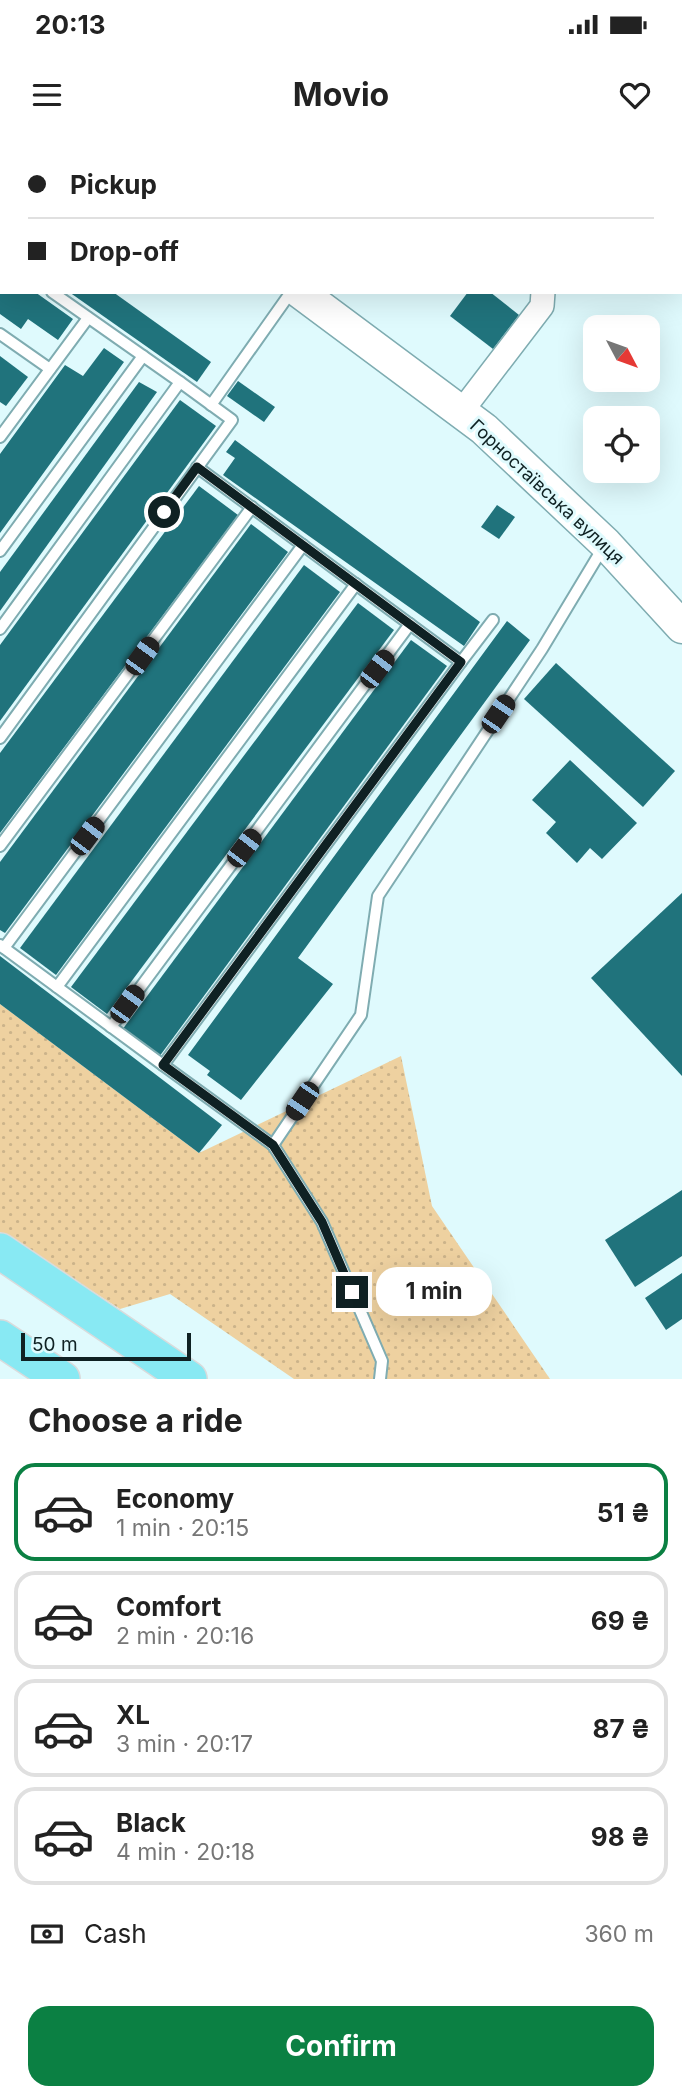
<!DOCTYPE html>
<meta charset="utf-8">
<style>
body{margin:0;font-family:Inter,sans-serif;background:#f2f2f2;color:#222;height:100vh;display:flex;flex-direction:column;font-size:26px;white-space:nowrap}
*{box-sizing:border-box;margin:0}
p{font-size:23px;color:#767676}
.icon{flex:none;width:38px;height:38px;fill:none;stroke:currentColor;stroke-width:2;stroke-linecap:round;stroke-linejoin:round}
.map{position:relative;height:1239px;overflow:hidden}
.sheet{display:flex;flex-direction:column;background:#fff;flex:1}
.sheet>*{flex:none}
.hud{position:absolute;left:0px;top:0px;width:682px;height:154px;box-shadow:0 7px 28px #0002;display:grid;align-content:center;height:154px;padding:0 28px;background:#fff}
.needle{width:46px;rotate:131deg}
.controls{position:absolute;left:583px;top:175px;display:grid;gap:14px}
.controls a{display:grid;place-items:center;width:77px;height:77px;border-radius:14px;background:#fff;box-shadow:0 7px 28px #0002;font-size:35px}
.scale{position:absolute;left:21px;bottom:18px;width:170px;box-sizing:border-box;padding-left:7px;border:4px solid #0f2123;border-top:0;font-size:19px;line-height:24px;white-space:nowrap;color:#0f2123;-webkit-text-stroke:5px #dffafd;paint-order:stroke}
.end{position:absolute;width:32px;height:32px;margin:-16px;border:9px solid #0f2123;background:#fff;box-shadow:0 0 0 4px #fff}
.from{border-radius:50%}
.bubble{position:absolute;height:49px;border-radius:21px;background:#fff;box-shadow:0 7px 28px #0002;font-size:23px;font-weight:700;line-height:49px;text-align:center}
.car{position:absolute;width:21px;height:42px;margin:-21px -10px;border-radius:9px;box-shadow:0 0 5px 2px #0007;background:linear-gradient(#222 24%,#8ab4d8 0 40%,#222 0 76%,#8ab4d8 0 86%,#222 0)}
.hud b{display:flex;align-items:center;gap:24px;height:66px;font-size:26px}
.hud b+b{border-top:2px solid #e0e0e0}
.hud i{width:18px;height:18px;background:#222}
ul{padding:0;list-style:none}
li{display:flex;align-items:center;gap:21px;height:98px;margin:0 14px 10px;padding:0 14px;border:4px solid #e0e0e0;border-radius:21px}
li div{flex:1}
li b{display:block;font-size:26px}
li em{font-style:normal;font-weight:700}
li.active{border-color:#0b8043}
li>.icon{width:63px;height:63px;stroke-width:1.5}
h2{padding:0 28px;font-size:32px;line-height:84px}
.pay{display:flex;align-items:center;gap:18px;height:77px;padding:0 28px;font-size:26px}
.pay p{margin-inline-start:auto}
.primary-button{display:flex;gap:14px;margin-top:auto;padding:14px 28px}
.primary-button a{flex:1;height:80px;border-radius:21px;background:#0b8043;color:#fff;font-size:28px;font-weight:700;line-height:80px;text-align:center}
.status{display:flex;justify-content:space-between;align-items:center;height:49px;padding:0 35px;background:#fff;direction:ltr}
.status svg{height:19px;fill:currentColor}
header{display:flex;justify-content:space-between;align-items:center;height:91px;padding:0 28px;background:#fff;font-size:32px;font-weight:700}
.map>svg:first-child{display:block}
.grass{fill:url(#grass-dots)}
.building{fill:#20737c}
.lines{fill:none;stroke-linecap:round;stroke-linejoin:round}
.lane-casing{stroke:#7facb1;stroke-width:14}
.street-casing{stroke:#7facb1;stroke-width:26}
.secondary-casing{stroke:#7facb1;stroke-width:35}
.primary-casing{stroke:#d9dbdc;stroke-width:38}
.lane{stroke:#fff;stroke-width:10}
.street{stroke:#fff;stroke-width:23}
.secondary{stroke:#fff;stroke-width:32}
.primary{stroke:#88e9f3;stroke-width:35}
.route{stroke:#0f2123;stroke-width:9}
.labels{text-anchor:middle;stroke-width:6;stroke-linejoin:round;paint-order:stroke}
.street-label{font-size:18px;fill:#0f2123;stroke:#dffafd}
</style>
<div class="status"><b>20:13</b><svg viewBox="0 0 49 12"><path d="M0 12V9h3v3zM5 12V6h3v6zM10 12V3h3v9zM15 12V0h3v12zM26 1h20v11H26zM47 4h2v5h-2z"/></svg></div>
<header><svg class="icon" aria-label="menu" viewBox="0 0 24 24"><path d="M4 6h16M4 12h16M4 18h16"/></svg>Movio<svg class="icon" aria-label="heart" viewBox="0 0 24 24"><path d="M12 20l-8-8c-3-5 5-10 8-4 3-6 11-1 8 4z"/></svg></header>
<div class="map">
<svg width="682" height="1239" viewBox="0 0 682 1239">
<defs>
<pattern id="grass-dots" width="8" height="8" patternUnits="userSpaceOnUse" patternTransform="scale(1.75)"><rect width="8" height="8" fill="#eed1a0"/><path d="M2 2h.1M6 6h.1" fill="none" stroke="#cbb38a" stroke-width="1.8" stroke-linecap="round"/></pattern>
</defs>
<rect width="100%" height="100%" fill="#dffafd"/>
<path class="grass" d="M0 864 199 1013 401 916 432 1066 550 1239H294L170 1154 120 1169 0 1092Z"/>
<g class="building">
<path d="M0 152H35L73 179 58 200 28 179 21 189 0 174Z"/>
<path d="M69 152H113L211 222 197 242Z"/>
<path d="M468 152H490L519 175 493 209 450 176Z"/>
<path d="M104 208 124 222 0 393V314L65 225 83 236Z"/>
<path d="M0 216 28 237 6 266 0 262Z"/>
<path d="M238 241 275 267 264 282 227 256Z"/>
<path d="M139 242 157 252 0 471V432Z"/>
<path d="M180 260 216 286 0 581V505Z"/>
<path d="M235 300 480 482 464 506 223 335 235 318 226 312Z"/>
<path d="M199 346 238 375 0 693V613Z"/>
<path d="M497 365 515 377 499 399 481 387Z"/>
<path d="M251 384 288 412 5 793 0 790V722Z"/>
<path d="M304 425 340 452 56 835 20 808Z"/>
<path d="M358 463 394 490 107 874 71 847Z"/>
<path d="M507 481 530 500 298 818 333 844 241 960 207 935 210 931 188 915Z"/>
<path d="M411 500 447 526 159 917 122 890Z"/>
<path d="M556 523 675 631 643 667 524 559Z"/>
<path d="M570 620 637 683 602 719 590 708 577 723 546 693 556 682 532 660Z"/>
<path d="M682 753V936L591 838Z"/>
<path d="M0 816 222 985 199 1013 0 864Z"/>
<path d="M682 1050V1116L635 1147 605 1100Z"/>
<path d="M682 1133V1179L666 1190 645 1158Z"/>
</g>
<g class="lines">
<defs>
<g id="lane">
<path d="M681 16H682"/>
<path d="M0 116 2 117"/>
<path d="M52 152 180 242"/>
<path d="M0 194 50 229"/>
<path d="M211 265 291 152"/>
<path d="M0 297 88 178"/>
<path d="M0 411 143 216"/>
<path d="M0 489 180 242 232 280 0 598"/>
<path d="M461 522 493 480"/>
<path d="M0 706 252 367"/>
<path d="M0 805 163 925 461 522 197 327"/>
<path d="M4 808 303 405"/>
<path d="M57 847 356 444"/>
<path d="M111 887 410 484"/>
<path d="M163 925 273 1005"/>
<path d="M380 1239 382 1221 322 1082 273 1005 361 875 378 756 542 509 604 406"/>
</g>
<g id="street">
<path d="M476 0 479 2"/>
<path d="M558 2V0"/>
<path d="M461 272 542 166 543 152"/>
</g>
<g id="secondary">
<path d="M92 0 95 2"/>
<path d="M300 152 484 289 606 404 682 487"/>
</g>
<g id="primary">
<path d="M0 1111 189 1239"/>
<path d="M0 1198 62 1239"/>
</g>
</defs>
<use href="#lane" class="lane-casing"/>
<use href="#street" class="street-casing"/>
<use href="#secondary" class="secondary-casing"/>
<use href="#primary" class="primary-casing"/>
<use href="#lane" class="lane"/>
<use href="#street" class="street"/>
<use href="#secondary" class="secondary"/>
<use href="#primary" class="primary"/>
</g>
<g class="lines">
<path class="route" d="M164 372 197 327 461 522 163 925 273 1005 322 1082 352 1152"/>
</g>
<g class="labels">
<g class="street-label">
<text transform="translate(547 352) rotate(43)" y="6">Горностаївська вулиця</text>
</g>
</g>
</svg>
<div class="controls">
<a><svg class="needle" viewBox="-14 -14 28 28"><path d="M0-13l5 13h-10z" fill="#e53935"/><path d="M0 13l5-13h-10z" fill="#767676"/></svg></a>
<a><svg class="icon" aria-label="locate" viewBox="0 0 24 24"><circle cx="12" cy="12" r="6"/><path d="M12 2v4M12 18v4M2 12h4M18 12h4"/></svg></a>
</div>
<div class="scale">50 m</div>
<i class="end from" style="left:164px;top:372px"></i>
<i class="end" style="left:352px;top:1152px"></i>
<div class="bubble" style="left:376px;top:1127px;width:116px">1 min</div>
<i class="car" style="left:142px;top:516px;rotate:36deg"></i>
<i class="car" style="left:377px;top:529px;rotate:37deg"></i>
<i class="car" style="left:498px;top:574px;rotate:34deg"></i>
<i class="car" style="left:87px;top:696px;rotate:37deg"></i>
<i class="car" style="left:244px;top:708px;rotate:37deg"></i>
<i class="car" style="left:127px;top:864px;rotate:36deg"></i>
<i class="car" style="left:302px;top:961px;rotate:214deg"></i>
<div class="hud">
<b><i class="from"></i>Pickup</b>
<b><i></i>Drop-off</b>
</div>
</div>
<section class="sheet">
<h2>Choose a ride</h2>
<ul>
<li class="active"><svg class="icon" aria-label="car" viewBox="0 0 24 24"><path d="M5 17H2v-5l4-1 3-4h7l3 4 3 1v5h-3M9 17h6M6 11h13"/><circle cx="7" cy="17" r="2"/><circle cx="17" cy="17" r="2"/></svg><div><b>Economy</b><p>1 min · 20:15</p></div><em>51 ₴</em></li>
<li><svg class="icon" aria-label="car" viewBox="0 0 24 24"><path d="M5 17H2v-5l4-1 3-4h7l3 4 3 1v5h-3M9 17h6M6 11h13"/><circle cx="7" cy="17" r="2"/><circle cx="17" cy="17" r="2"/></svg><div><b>Comfort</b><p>2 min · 20:16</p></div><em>69 ₴</em></li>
<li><svg class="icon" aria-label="car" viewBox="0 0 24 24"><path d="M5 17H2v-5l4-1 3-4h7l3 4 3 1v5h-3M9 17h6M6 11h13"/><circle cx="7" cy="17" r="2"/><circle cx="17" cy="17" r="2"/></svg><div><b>XL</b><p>3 min · 20:17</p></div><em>87 ₴</em></li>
<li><svg class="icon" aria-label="car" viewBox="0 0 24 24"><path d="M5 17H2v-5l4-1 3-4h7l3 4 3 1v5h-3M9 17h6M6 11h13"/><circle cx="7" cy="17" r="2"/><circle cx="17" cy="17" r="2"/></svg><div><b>Black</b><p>4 min · 20:18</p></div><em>98 ₴</em></li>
</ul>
<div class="pay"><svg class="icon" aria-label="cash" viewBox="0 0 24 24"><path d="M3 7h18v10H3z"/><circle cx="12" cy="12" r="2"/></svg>Cash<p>360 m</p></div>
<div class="primary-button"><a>Confirm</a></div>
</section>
